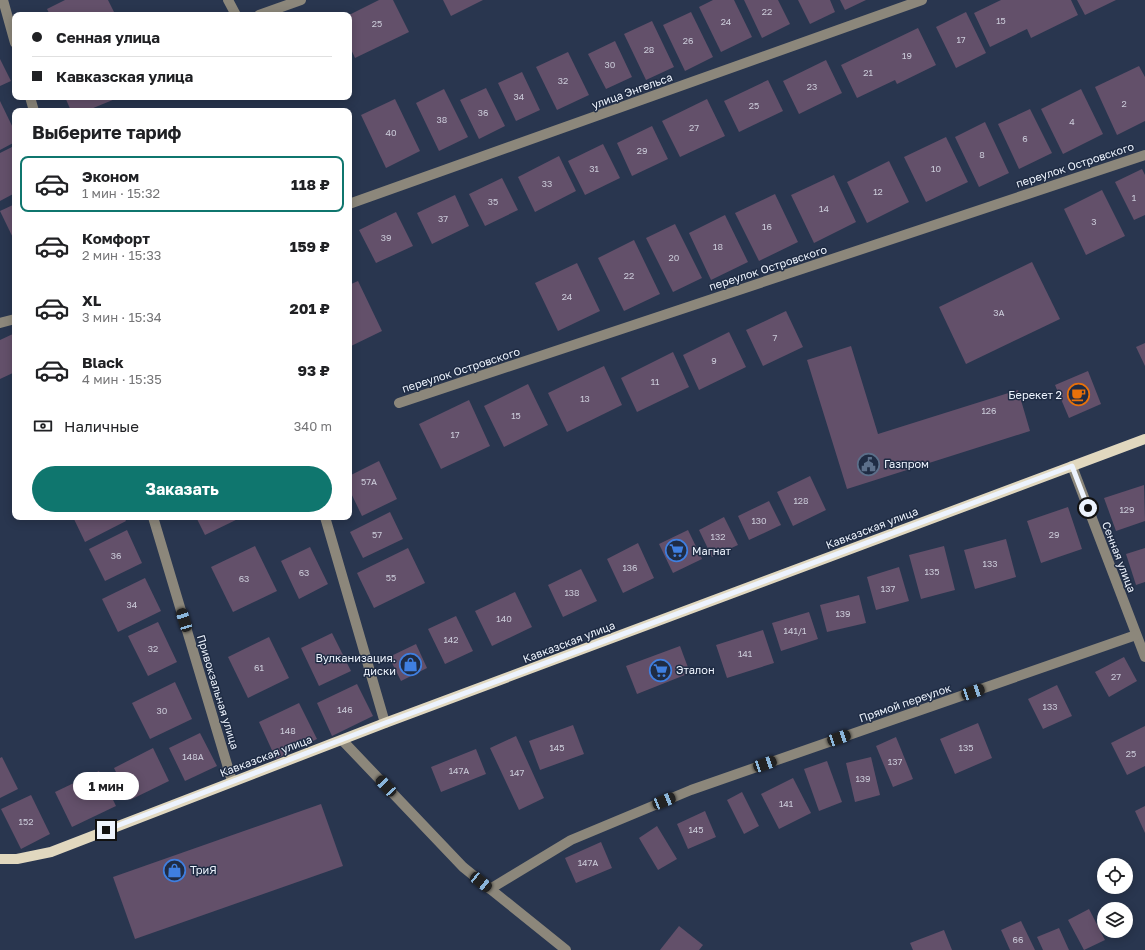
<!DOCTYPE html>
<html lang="ru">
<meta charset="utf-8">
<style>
body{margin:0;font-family:"Golos Text",sans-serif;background:#f2f2f2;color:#202124;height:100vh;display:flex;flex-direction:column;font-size:15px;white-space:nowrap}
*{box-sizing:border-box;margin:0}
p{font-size:13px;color:#757577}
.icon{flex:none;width:22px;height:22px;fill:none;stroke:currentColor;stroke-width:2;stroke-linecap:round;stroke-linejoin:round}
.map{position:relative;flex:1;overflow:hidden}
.details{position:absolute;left:12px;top:108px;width:340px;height:412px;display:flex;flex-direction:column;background:#fff;border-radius:8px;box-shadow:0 2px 10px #0003}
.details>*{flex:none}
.guide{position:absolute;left:12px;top:12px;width:340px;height:88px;border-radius:8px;box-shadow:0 2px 10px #0003;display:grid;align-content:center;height:88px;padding:0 20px;background:#fff}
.buttons{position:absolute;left:1097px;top:858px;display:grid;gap:8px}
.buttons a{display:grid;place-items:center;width:36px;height:36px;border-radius:50%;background:#fff;box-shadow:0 2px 10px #0003;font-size:20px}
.end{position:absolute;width:18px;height:18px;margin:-9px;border:5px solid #edf3fd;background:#111;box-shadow:0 0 0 2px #111}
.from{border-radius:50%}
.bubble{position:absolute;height:28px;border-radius:14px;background:#fff;box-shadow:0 2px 10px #0003;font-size:13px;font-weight:700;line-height:28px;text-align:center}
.car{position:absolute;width:12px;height:24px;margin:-12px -6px;border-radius:5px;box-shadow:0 0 3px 1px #0007;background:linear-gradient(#222 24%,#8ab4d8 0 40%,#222 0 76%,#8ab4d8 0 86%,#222 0)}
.guide b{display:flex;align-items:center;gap:14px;height:38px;font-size:15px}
.guide b+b{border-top:1px solid #e0e0e0}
.guide i{width:10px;height:10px;background:#202124}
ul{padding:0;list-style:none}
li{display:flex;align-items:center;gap:12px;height:56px;margin:0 8px 6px;padding:0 12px;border:2px solid transparent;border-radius:8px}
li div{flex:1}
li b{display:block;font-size:15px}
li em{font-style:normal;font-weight:700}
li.on{border-color:#0f766e}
li>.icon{width:36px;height:36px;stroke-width:1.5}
h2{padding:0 20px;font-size:18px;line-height:48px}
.pay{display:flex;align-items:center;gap:10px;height:44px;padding:0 20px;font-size:15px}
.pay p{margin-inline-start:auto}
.cta{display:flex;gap:8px;margin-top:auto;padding:8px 20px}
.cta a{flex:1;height:46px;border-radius:24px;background:#0f766e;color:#fff;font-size:16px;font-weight:700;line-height:46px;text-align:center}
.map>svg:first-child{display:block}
.building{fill:#63506a}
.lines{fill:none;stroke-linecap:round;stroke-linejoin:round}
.minor{stroke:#8c877b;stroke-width:10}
.major{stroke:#e1d8bf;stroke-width:10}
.route{stroke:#edf3fd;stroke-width:5}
.labels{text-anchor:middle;stroke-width:3;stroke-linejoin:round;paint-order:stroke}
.number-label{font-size:9px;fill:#cacad8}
.street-label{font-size:11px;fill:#edf3fd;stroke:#1f2c44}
.poi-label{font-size:11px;fill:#edf3fd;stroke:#1f2c44;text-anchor:start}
</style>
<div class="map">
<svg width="1145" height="950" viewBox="0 0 1145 950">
<rect width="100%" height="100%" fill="#29364f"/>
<g class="building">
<path d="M65 0H108L115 14 50 15 47 9Z"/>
<path d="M379 0H393L409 32 355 58 349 45V15Z"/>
<path d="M443 0H483L451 16Z"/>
<path d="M713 0H734L752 37 721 52 699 7Z"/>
<path d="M744 0H778L790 24 762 38Z"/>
<path d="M798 0H830L835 12 810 24Z"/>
<path d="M840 0H866L845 10Z"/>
<path d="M1001 0H1071L1078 15 1031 38 1027 29 990 47 974 13Z"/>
<path d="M1077 0H1116L1085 15Z"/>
<path d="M691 12 713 57 685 71 663 25Z"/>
<path d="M966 12 986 53 956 68 936 27Z"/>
<path d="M652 21 674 67 646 80 624 34Z"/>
<path d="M918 28 936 65 897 84 895 80 857 98 841 65Z"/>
<path d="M615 41 632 77 606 89 588 54Z"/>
<path d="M568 52 589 95 557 110 536 67Z"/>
<path d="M0 59 11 81 0 86Z"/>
<path d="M826 60 842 93 799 114 783 81Z"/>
<path d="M1139 66 1145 77V121L1117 135 1095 87Z"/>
<path d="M522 72 540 110 516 121 498 83Z"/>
<path d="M768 80 783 111 739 132 724 101Z"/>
<path d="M486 88 505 126 479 139 460 100Z"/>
<path d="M444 89 468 137 439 151 416 103Z"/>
<path d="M1081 89 1103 134 1063 154 1041 109Z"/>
<path d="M65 97H120L86 111H71Z"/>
<path d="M395 99 420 151 386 168 361 115Z"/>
<path d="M707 99 725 136 680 157 662 121Z"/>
<path d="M0 101 15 132V142L0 150Z"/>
<path d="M1030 109 1052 153 1019 169 998 124Z"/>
<path d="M985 122 1009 173 979 187 955 137Z"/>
<path d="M652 126 668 159 632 176 617 143Z"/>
<path d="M946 137 968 182 926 202 904 157Z"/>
<path d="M603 144 620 178 585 195 568 161Z"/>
<path d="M12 147 15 154V193L0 201V153Z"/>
<path d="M559 156 576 191 535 212 518 177Z"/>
<path d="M889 161 909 202 867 223 847 182Z"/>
<path d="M1142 169 1145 175V215L1134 220 1115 182Z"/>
<path d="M834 175 856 222 814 243 791 195Z"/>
<path d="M502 178 518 210 485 226 469 194Z"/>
<path d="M1102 190 1125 236 1086 255 1064 209Z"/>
<path d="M775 194 798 242 759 261 735 213Z"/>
<path d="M455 195 469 226 432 244 417 213Z"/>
<path d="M15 204V242L0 211Z"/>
<path d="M396 212 413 246 376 263 359 230Z"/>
<path d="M725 215 748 262 711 280 689 233Z"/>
<path d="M675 224 702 278 673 292 646 238Z"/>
<path d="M634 240 660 294 624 311 598 258Z"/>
<path d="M1032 262 1060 319 966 364 939 307Z"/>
<path d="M577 263 600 311 558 331 535 283Z"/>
<path d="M358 281 382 331 349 347V285Z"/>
<path d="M786 311 803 347 763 366 746 330Z"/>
<path d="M729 332 746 367 699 390 683 355Z"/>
<path d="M15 333V372L0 379V340Z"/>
<path d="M1145 343V366L1136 347Z"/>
<path d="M851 346 878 434 1018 390 1030 431 847 489 807 360Z"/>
<path d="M673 352 689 387 637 412 621 378Z"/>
<path d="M604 366 622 405 567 432 548 393Z"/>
<path d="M1088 371 1101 404 1069 418 1055 385Z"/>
<path d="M528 384 548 425 504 447 484 406Z"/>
<path d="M469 400 490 446 441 469 419 424Z"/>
<path d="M379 461 397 499 362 516 349 489V476Z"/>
<path d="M810 476 826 510 793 526 777 492Z"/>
<path d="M1144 485 1145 521 1116 531 1104 498Z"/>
<path d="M769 501 781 525 749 540 738 516Z"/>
<path d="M1068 507 1082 549 1041 563 1027 521Z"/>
<path d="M390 512 403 539 363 558 350 532Z"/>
<path d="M73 517H124L126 521 85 542Z"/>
<path d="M196 517H242L205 535Z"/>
<path d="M724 517 738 545 712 557 699 530Z"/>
<path d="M127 530 142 563 105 581 89 549Z"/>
<path d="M688 530 702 559 673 573 659 544Z"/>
<path d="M1006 539 1016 577 975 589 964 550Z"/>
<path d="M638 543 654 578 623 593 607 559Z"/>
<path d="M255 546 277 591 233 612 211 567Z"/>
<path d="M944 546 955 590 921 599 909 555Z"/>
<path d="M310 547 328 584 299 599 281 561Z"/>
<path d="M408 548 425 583 374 608 357 573Z"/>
<path d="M1145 548V582L1136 585 1126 554Z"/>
<path d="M899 567 909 601 876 610 867 577Z"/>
<path d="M581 569 597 601 563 617 548 585Z"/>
<path d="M145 578 161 611 118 632 102 599Z"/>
<path d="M515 592 532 627 492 646 475 611Z"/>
<path d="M859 595 866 623 827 632 820 605Z"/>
<path d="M809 612 818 639 781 651 772 623Z"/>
<path d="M456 616 473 651 445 664 428 629Z"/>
<path d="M158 622 177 662 148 676 128 636Z"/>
<path d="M763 630 774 663 727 678 716 645Z"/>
<path d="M332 633 351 671 319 686 301 648Z"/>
<path d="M269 637 289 678 248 698 228 657Z"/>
<path d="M416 644 427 668 401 681 389 657Z"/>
<path d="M680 646 690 673 637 694 626 666Z"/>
<path d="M1124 657 1137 681 1109 697 1095 672Z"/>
<path d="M175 682 192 719 150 739 132 703Z"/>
<path d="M357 684 373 716 332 736 317 703Z"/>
<path d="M1057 685 1072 716 1043 729 1028 699Z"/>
<path d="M299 703 317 739 276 759 259 722Z"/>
<path d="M978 723 992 758 955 774 940 739Z"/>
<path d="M573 725 584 754 540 770 529 741Z"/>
<path d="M1145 726V766L1127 775 1111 743Z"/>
<path d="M200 733 217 766 185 781 169 748Z"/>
<path d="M516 736 544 798 519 810 490 748Z"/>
<path d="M896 737 913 779 893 787 876 746Z"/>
<path d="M153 748 169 781 130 800 114 768Z"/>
<path d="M476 749 486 774 441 792 431 767Z"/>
<path d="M2 757 18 789 0 798V758Z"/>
<path d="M871 757 880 795 855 802 846 763Z"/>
<path d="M827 761 842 802 819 811 804 769Z"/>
<path d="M99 771 116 806 72 827 55 792Z"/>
<path d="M793 778 811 813 779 829 761 794Z"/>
<path d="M742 792 759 826 744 834 727 800Z"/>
<path d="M31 795 50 834 21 849 1 809Z"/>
<path d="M321 804 343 866 135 939 113 877Z"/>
<path d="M1145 806V833L1135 811Z"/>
<path d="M705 811 716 837 688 849 677 824Z"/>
<path d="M657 826 677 859 658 870 639 838Z"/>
<path d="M601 842 612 868 576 883 565 858Z"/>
<path d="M1089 909 1105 940 1084 950 1068 920Z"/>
<path d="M1021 921 1035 950H1010L1001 930Z"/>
<path d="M679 926 703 945 699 950H660Z"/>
<path d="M1059 928 1069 950H1043L1037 937Z"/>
<path d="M944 930 952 950H913L910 943Z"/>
</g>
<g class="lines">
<g class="minor">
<path d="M3 0 15 43"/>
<path d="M228 0 236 15"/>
<path d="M259 15 301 0"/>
<path d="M30 97 34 111"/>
<path d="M349 204 922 0"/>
<path d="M0 323 15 319"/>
<path d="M399 403 1145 155"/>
<path d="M1072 466 1145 657"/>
<path d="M153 517 232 781"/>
<path d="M325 517 385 723"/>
<path d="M342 740 463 867 566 950"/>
<path d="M490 889 571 840 691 790 1136 635"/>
</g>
<path class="major" d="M0 859H17L51 852 385 723 1145 439"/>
</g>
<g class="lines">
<path class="route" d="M106 830 385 723 1072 466 1088 508"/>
</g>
<defs>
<symbol id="cafe-ring" viewBox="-11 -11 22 22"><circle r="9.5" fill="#1f2c44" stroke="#e8710a" stroke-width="1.5"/><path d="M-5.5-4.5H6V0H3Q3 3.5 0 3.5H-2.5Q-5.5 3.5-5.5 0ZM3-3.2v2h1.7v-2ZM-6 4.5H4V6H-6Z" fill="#e8710a"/></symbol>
<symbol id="civic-ring" viewBox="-11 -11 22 22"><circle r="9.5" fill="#1f2c44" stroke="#5c6f8a" stroke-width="1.5"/><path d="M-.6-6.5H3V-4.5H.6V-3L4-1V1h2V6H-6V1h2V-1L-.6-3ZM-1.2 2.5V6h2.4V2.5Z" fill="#5c6f8a"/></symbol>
<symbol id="supermarket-ring" viewBox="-11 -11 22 22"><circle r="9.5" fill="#1f2c44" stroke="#3f7fe0" stroke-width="1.5"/><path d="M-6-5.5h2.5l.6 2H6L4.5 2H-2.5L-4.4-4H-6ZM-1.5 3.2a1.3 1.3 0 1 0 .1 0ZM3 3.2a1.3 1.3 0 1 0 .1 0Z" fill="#3f7fe0"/></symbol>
<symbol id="shop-ring" viewBox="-11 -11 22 22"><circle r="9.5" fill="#1f2c44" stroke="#3f7fe0" stroke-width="1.5"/><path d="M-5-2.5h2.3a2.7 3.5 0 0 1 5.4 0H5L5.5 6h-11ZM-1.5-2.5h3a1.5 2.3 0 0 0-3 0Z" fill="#3f7fe0"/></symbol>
</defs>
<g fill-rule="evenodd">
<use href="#cafe-ring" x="1066" y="382" width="25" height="25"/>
<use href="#civic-ring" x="856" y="452" width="25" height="25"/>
<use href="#supermarket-ring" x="664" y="538" width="25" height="25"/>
<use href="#shop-ring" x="398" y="652" width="25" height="25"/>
<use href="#supermarket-ring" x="648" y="658" width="25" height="25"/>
<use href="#shop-ring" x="162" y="858" width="25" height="25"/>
</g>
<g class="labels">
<g class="number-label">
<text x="767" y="15">22</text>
<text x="1001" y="24">15</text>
<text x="726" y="25">24</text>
<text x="377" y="27">25</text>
<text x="961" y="43">17</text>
<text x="688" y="44">26</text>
<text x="649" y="53">28</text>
<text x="907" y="59">19</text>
<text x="610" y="68">30</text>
<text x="868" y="76">21</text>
<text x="563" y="84">32</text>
<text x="812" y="90">23</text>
<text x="519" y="100">34</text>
<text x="1124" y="107">2</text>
<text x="754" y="109">25</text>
<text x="483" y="116">36</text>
<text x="442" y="123">38</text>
<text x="1072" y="125">4</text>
<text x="694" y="131">27</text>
<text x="391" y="136">40</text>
<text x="1025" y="142">6</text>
<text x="642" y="154">29</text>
<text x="982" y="158">8</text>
<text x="594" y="172">31</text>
<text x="936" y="172">10</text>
<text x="547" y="187">33</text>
<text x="878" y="195">12</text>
<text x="1134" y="201">1</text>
<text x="493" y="205">35</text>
<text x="824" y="212">14</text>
<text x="443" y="222">37</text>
<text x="1094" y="225">3</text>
<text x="767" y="230">16</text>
<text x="386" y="241">39</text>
<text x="718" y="250">18</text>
<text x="674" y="261">20</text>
<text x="629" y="279">22</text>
<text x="567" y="300">24</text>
<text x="999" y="316">3А</text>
<text x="775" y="341">7</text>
<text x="714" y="364">9</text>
<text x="655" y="385">11</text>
<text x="585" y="402">13</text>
<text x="989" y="414">126</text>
<text x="516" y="419">15</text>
<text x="455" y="438">17</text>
<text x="369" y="485">57А</text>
<text x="801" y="504">128</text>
<text x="1127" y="513">129</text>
<text x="759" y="524">130</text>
<text x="377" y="538">57</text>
<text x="1054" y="538">29</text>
<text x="718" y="540">132</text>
<text x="116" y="559">36</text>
<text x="990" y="567">133</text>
<text x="630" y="571">136</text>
<text x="932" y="575">135</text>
<text x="304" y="576">63</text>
<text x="391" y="581">55</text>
<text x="244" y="582">63</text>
<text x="888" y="592">137</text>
<text x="572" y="596">138</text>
<text x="132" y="608">34</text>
<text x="843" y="617">139</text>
<text x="504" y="622">140</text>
<text x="795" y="634">141/1</text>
<text x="451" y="643">142</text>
<text x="153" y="652">32</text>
<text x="745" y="657">141</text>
<text x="259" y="671">61</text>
<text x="1116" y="680">27</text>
<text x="1050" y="710">133</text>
<text x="345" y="713">146</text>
<text x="162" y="714">30</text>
<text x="288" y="734">148</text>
<text x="557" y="751">145</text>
<text x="966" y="751">135</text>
<text x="1131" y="757">25</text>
<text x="193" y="760">148А</text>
<text x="895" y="765">137</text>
<text x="459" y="774">147А</text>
<text x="517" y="776">147</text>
<text x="863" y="782">139</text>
<text x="786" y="807">141</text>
<text x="26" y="825">152</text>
<text x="696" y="833">145</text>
<text x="588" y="866">147А</text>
<text x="1018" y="943">66</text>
</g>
<g class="street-label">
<text transform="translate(632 91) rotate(-20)" y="4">улица Энгельса</text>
<text transform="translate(1075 165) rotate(-18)" y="4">переулок Островского</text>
<text transform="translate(768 268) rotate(-18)" y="4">переулок Островского</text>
<text transform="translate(461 370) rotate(-18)" y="4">переулок Островского</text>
<text transform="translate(872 528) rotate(-21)" y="4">Кавказская улица</text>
<text transform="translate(1119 557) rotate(69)" y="4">Сенная улица</text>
<text transform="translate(569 642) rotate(-21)" y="4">Кавказская улица</text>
<text transform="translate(218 692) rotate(73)" y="4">Привокзальная улица</text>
<text transform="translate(905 703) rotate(-19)" y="4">Прямой переулок</text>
<text transform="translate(266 756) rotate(-21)" y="4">Кавказская улица</text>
</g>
<g class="poi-label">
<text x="1062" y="399" text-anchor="end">Берекет 2</text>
<text x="884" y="468">Газпром</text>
<text x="692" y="555">Магнат</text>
<text x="396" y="662" text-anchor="end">Вулканизация.<tspan x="396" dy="13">диски</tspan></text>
<text x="676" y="674">Эталон</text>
<text x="190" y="874">ТриЯ</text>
</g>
</g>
</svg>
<div class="buttons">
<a><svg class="icon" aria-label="locate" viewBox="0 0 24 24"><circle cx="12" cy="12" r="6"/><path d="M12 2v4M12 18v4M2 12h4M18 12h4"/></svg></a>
<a><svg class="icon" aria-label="layers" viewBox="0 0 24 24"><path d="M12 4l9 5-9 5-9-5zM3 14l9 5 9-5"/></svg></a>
</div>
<i class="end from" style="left:1088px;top:508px"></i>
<i class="end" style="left:106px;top:830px"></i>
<div class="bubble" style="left:73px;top:772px;width:66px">1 мин</div>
<i class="car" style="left:184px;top:620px;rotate:343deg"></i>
<i class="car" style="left:973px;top:692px;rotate:71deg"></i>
<i class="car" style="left:839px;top:738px;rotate:71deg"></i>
<i class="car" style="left:765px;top:764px;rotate:71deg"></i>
<i class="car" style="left:386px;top:786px;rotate:317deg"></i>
<i class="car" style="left:664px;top:801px;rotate:68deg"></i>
<i class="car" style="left:481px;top:882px;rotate:129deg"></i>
<div class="guide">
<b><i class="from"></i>Сенная улица</b>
<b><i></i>Кавказская улица</b>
</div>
<section class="details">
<h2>Выберите тариф</h2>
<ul>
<li class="on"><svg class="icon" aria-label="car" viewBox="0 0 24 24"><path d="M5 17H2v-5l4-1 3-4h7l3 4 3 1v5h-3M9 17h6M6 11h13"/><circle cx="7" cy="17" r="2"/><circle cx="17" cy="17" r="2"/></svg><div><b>Эконом</b><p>1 мин · 15:32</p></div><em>118 ₽</em></li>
<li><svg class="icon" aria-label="car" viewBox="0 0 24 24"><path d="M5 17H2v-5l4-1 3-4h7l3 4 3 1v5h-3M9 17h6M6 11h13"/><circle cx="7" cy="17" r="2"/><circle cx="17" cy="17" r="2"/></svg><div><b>Комфорт</b><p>2 мин · 15:33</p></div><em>159 ₽</em></li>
<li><svg class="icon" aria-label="car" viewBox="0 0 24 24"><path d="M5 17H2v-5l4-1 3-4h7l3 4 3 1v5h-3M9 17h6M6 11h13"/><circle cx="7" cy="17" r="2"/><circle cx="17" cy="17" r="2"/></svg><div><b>XL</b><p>3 мин · 15:34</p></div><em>201 ₽</em></li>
<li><svg class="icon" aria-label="car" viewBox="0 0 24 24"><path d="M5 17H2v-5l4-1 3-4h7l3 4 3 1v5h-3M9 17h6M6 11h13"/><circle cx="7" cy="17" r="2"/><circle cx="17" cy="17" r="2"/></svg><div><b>Black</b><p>4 мин · 15:35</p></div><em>93 ₽</em></li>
</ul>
<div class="pay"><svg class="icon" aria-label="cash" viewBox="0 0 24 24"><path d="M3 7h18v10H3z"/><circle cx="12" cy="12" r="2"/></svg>Наличные<p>340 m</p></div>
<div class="cta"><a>Заказать</a></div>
</section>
</div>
